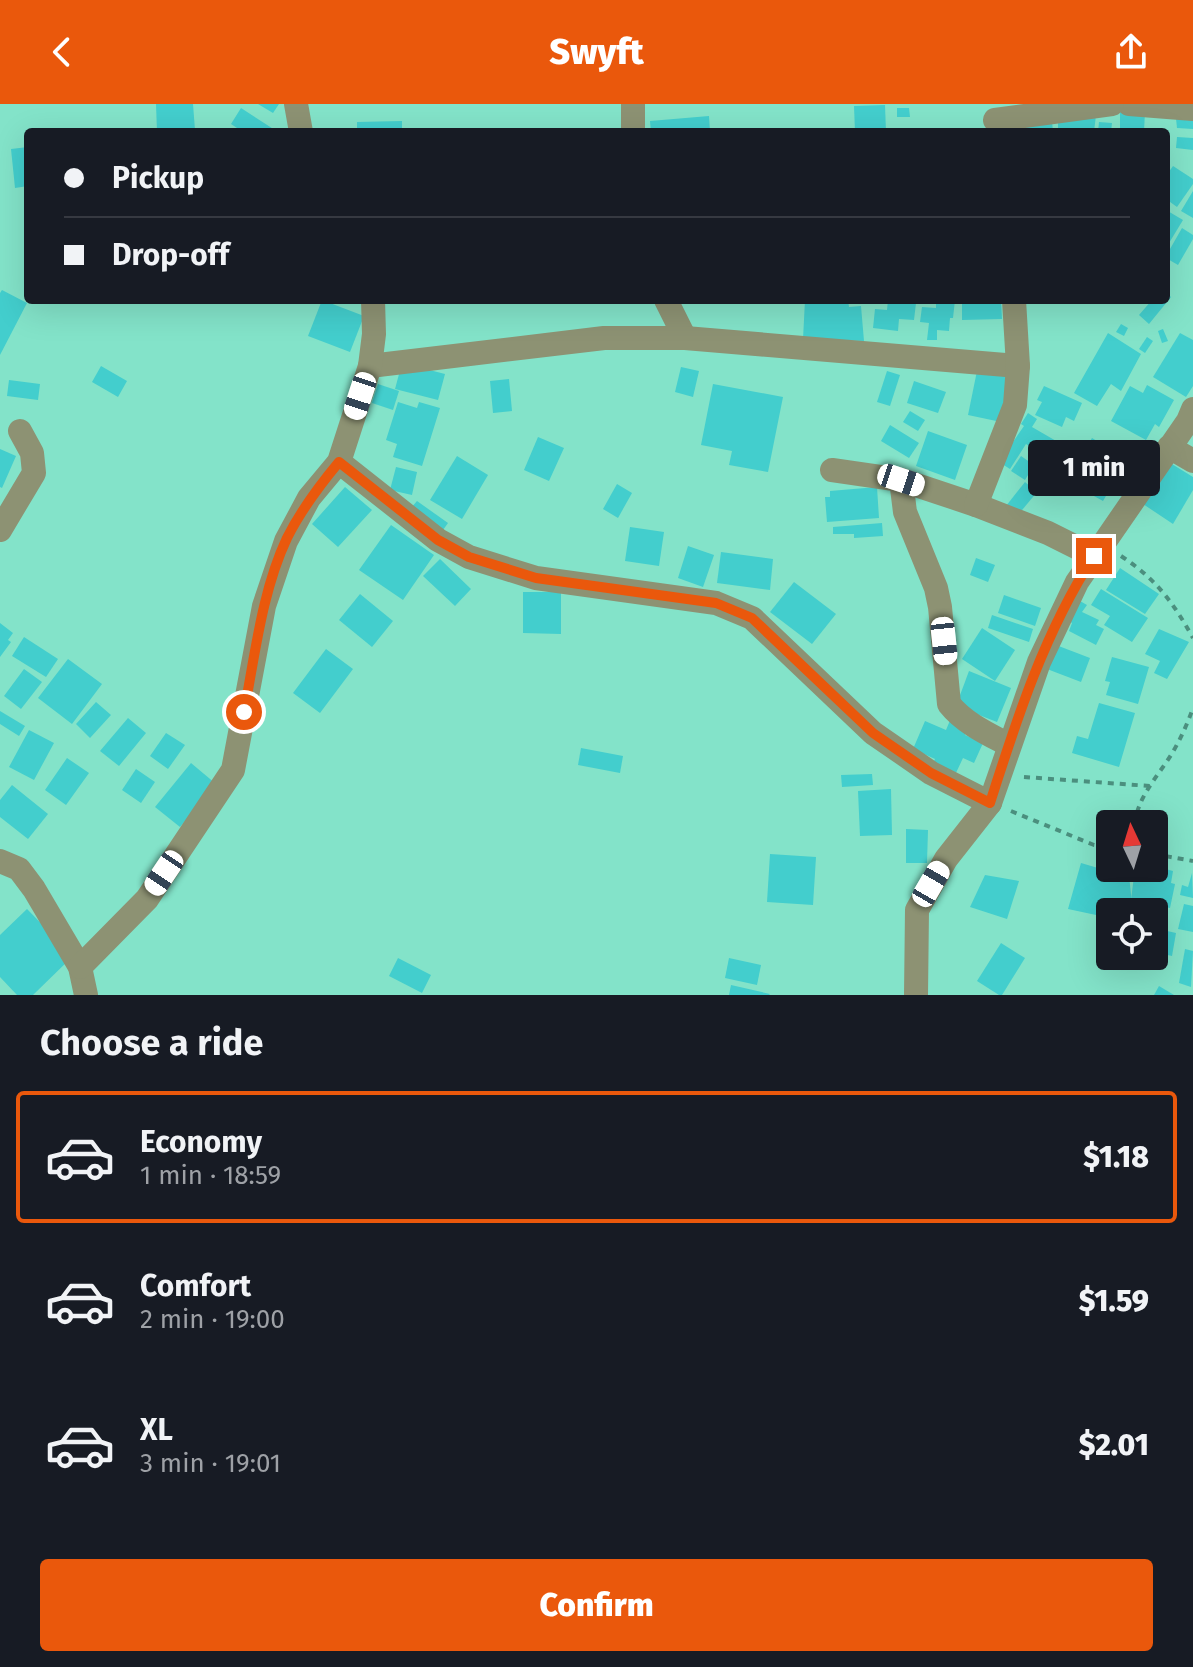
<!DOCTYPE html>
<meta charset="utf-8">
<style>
body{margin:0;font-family:"Fira Sans",sans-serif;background:#20242c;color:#f1f3f6;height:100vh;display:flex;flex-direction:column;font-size:30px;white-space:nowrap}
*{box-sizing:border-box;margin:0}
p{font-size:26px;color:#9ea1a6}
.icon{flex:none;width:44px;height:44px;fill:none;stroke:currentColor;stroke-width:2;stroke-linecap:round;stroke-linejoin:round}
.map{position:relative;height:891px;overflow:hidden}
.drawer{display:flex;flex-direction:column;background:#171b24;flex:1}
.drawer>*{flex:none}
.guide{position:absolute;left:24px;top:24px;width:1146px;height:176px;border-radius:8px;box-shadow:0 8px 32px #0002;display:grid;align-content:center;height:176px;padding:0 40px;background:#171b24}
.needle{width:52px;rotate:356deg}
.buttons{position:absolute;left:1096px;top:706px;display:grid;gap:16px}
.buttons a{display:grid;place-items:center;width:72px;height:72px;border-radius:8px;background:#171b24;box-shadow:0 8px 32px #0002;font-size:40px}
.end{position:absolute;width:36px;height:36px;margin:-18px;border:10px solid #ea580c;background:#fff;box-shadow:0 0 0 4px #fff}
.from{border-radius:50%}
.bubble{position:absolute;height:56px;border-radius:8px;background:#171b24;box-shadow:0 8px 32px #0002;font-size:26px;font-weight:800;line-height:56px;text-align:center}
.car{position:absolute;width:24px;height:48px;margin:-24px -12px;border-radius:10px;box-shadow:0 0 6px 2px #0007;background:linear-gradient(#fff 24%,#345 0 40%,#fff 0 76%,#345 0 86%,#fff 0)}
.guide b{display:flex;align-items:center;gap:28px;height:76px;font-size:30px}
.guide b+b{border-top:2px solid #363941}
.guide i{width:20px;height:20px;background:#f1f3f6}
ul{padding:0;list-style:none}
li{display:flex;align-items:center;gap:24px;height:132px;margin:0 16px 12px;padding:0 24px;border:4px solid transparent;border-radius:8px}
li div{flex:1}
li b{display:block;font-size:30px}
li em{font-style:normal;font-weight:800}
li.current{border-color:#ea580c}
li>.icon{width:72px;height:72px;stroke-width:1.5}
h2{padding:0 40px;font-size:36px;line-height:96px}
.primary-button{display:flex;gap:16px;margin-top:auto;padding:16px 40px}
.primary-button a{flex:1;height:92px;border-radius:8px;background:#ea580c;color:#fff;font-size:32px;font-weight:800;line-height:92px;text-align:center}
header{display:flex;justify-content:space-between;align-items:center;height:104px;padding:0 40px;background:#ea580c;color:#fff;font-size:36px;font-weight:800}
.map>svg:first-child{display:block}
.building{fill:#43cecd}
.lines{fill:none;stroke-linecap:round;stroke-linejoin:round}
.path{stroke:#4b8f7e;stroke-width:4;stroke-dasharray:6 6;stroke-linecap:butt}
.minor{stroke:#8d9273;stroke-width:24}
.route{stroke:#ea580c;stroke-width:10}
</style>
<header><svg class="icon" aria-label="back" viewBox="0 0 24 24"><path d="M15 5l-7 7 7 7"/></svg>Swyft<svg class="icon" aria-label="share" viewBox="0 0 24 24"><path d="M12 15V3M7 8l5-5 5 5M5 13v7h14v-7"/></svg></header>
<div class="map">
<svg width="1193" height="891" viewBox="0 0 1193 891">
<rect width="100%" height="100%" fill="#83e3c9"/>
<g class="building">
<path d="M156 0H193L195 26 157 28Z"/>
<path d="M258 0H279L273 9Z"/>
<path d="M885 1 886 28H855L854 2Z"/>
<path d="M241 4 278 28H243L231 20Z"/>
<path d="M897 4H909L910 13H897Z"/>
<path d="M1175 5 1193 8V25L1177 24Z"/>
<path d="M1120 7H1145L1144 28H1120Z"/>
<path d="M1096 11 1094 28H1058V12Z"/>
<path d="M709 12 710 28H651L650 17Z"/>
<path d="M402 17V28H357V18Z"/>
<path d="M1052 17 1053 28H1020L1019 18Z"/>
<path d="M1099 18 1112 19 1111 28H1098Z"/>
<path d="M1177 33 1193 34V46L1176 44Z"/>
<path d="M28 43V82L15 84 11 45Z"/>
<path d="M1173 62 1193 75V80L1177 103 1166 95V72Z"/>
<path d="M1193 87V114L1181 107Z"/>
<path d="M1166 106 1183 116 1166 144Z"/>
<path d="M1182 124 1193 131V135L1178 161 1166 154V152Z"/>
<path d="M2 186 27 199 0 251V189Z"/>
<path d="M1166 189 1171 193 1149 220 1139 211 1152 196H1166Z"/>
<path d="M322 196 364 212 350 248 308 232Z"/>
<path d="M805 196H848L849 203 861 202 864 237 803 235Z"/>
<path d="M888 196 916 199 914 216 899 215 898 227 873 224 875 205 887 206Z"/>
<path d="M936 196H955L953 214H950L949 227 937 226V236H927L929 219 920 218 922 203 936 204Z"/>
<path d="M962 196H1001L1002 215 962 216Z"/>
<path d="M1121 220 1128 224 1124 232 1116 228Z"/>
<path d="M1163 225 1168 237 1162 239 1158 227Z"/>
<path d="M1108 229 1141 250 1121 287 1111 280 1097 302 1074 289Z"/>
<path d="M1180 229 1193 236V282L1186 293 1153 273Z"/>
<path d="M1147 233 1153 237 1145 249 1139 245Z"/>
<path d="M402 259 445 270 438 296 395 285Z"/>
<path d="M101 262 127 277 118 293 92 278Z"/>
<path d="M978 262 1011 269 1001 318 968 311Z"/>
<path d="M681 263 699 267 693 293 675 288Z"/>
<path d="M887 267 900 271 890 302 877 298Z"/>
<path d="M509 275 512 307 493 309 490 277Z"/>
<path d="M9 276 40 280 38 296 7 292Z"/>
<path d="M914 277 946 288 938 309 907 299Z"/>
<path d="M378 280 399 287 393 306 372 299Z"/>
<path d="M713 280 783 293 768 368 729 361 732 347 701 341Z"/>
<path d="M1147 281 1174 296 1159 323 1155 320 1146 336 1111 317 1130 282 1143 289Z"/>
<path d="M1044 282 1082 299 1074 317 1066 313 1062 323 1035 311 1042 298 1037 296Z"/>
<path d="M398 298 417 304 419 298 440 304 422 362 393 353 397 340 386 336Z"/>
<path d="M910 307 925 316 918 327 903 318Z"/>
<path d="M1028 309 1037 315 1032 323 1070 345 1042 384 1029 375 1045 352 1026 340 1010 365 999 358 1024 322 1021 320Z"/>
<path d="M890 321 919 339 909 354 881 337Z"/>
<path d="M928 327 967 341 955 376 916 362Z"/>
<path d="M538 333 564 344 549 377 524 366Z"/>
<path d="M1092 334 1107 343 1109 340 1124 348 1109 371 1116 375 1103 397 1063 375 1075 352 1079 355Z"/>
<path d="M0 345 16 352 2 384 0 383Z"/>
<path d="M457 352 488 371 462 415 430 396Z"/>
<path d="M1021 352 1034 361 1025 376 1011 367Z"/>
<path d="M1167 357 1193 373V386L1173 420 1140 398Z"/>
<path d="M396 363 417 368 412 391 390 386Z"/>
<path d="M1025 378 1037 388 1018 411 1006 402Z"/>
<path d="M617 380 632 389 618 414 603 405Z"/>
<path d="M345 383 372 406 338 443 312 420Z"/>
<path d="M877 383 879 414 827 418 825 393H830V387Z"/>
<path d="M417 397 448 419 443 426 411 404Z"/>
<path d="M882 419 883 432 854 434V430H833V423Z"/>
<path d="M391 421 434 451 403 496 359 466Z"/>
<path d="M630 423 664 428 659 462 625 457Z"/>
<path d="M688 442 714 451 703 483 678 474Z"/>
<path d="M721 448 773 455 770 486 717 479Z"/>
<path d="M976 454 995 461 988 478 970 471Z"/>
<path d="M440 455 471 485 455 502 423 472Z"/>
<path d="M1120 464 1159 490 1145 510 1106 486Z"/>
<path d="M794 478 836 510 812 540 770 508Z"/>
<path d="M1101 485 1148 514 1132 538 1104 521 1110 512 1091 501Z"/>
<path d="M523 488H561V530L523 529Z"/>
<path d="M360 490 393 517 372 543 339 516Z"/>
<path d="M1004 491 1041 504 1035 522 998 509Z"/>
<path d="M1080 497 1087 501 1082 508 1099 516 1096 521 1104 525 1096 541 1069 527 1072 519 1069 517Z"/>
<path d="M992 511 1033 525 1029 538 988 524Z"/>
<path d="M0 519 13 529 8 536 11 538 0 553Z"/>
<path d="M982 524 1015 546 995 577 962 555Z"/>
<path d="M1159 525 1189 538 1167 575 1154 569 1160 557 1145 550Z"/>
<path d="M24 533 58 555 46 573 12 552Z"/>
<path d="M1056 541 1090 554 1081 578 1047 565Z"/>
<path d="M326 545 353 565 320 609 293 589Z"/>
<path d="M1112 553 1149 563 1138 600 1106 591 1110 578 1105 577Z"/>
<path d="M68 555 102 580 72 620 38 594Z"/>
<path d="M24 565 42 578 21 605 4 592Z"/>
<path d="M969 567 1011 584 997 618 956 602Z"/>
<path d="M96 598 111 611 90 634 76 620Z"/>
<path d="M1099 599 1135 609 1119 663 1072 649 1077 632 1088 635Z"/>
<path d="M0 607 25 622 19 632 0 620Z"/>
<path d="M128 614 146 629 119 662 100 647Z"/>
<path d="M951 614 968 621 965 631 983 639 974 659 963 654 955 671 932 661 935 655 913 645 925 617 946 626Z"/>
<path d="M29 626 54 639 34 676 9 663Z"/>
<path d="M166 629 185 641 168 665 150 652Z"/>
<path d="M581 644 623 652 620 669 578 661Z"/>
<path d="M67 654 89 669 66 701 45 686Z"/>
<path d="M191 659 216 680 180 723 155 703Z"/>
<path d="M136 665 155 678 141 699 122 686Z"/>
<path d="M872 670 873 681 842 683 841 671Z"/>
<path d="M12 681 48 710 28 735 0 713V696Z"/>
<path d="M891 685 892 731 860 732 858 687Z"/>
<path d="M906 725 928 726 927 759H906Z"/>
<path d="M770 750 816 753 813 801 767 798Z"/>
<path d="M1081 759 1115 769 1114 772 1129 771 1132 800 1119 801 1117 808H1110V814L1068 805Z"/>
<path d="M1154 762 1173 767 1171 779 1175 780 1170 804 1131 796 1135 764Z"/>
<path d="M1192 769 1193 794 1180 791 1182 781 1188 783Z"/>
<path d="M985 771 1019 777 1007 815 970 803Z"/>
<path d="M1184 800 1193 802V828L1178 825Z"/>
<path d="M27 805 73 852 33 891H17L0 873V831Z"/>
<path d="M1154 824 1176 829 1172 852 1154 848Z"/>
<path d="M1001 839 1025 854 1002 891H999L977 877Z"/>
<path d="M1185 845 1193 847 1191 883 1179 879Z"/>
<path d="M398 854 431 871 422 889 389 872Z"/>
<path d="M729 854 761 861 757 881 725 874Z"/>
<path d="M731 881 770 890 769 891H729Z"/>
<path d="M1159 882 1174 891H1154Z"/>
</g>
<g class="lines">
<g class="path">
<path d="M1121 452C1156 475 1173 498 1193 534"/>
<path d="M1024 673 1150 682"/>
<path d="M1011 707 1094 741 1110 743"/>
<path d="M1135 720C1137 692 1161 669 1174 646 1182 632 1188 618 1193 604"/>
<path d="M1154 750 1193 757"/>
</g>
<g class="minor">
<path d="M296 0 301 28"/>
<path d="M1129 0 1193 5"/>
<path d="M995 16 1112 0"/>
<path d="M633 28V0"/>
<path d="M666 196 685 234"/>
<path d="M370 262 604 234H685L1018 262"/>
<path d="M1169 343 1193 357"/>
<path d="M339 358 438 436 469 453 536 474 716 499 752 514 873 629 931 669 990 699"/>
<path d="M832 366 901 376 976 401 1048 429 1094 452"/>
<path d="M901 376 905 408 936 484 940 503 949 600C964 619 988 630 1009 641"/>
<path d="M976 401 1015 301 1018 262 1014 196"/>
<path d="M0 426 34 369 32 349 20 327"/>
<path d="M0 757 19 765 34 785 80 863 86 891"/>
<path d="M80 863 147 795 233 666 264 502 286 437 309 394 339 358 370 262 374 230 373 196"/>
<path d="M916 891 917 806 946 755 990 699 1039 558 1077 478 1188 317 1193 305"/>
</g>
</g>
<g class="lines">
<path class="route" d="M244 608C255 551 262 487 287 434 301 406 319 382 339 358L438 436 469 453 536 474 716 499 752 514 873 629 931 669 990 699C1017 614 1045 527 1094 452"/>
</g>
</svg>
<div class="buttons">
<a><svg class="needle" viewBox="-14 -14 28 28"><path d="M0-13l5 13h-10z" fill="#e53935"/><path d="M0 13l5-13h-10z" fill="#9ea1a6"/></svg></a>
<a><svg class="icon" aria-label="locate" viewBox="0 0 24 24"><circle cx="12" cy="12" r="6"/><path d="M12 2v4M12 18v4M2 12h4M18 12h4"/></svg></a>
</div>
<i class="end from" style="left:244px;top:608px"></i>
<i class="end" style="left:1094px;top:452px"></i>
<div class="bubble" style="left:1028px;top:336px;width:132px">1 min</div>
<i class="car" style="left:360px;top:292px;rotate:198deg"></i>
<i class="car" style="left:901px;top:376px;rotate:108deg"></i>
<i class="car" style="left:944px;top:537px;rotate:174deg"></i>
<i class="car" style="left:164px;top:769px;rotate:214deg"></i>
<i class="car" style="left:931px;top:780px;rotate:30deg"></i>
<div class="guide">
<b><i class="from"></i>Pickup</b>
<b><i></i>Drop-off</b>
</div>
</div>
<section class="drawer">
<h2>Choose a ride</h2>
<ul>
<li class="current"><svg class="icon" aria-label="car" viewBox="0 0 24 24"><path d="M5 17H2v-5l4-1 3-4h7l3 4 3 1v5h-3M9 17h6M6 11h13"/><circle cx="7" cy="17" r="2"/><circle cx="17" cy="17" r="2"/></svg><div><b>Economy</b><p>1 min · 18:59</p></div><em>$1.18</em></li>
<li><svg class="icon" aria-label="car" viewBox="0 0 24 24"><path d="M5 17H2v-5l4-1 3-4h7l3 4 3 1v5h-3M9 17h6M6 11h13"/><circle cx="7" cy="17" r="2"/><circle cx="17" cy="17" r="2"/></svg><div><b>Comfort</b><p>2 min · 19:00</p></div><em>$1.59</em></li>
<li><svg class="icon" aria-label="car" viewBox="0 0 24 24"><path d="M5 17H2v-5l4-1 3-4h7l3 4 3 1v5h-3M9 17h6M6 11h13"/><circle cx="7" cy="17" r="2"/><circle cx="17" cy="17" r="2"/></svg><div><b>XL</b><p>3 min · 19:01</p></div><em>$2.01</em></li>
</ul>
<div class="primary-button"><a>Confirm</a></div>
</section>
